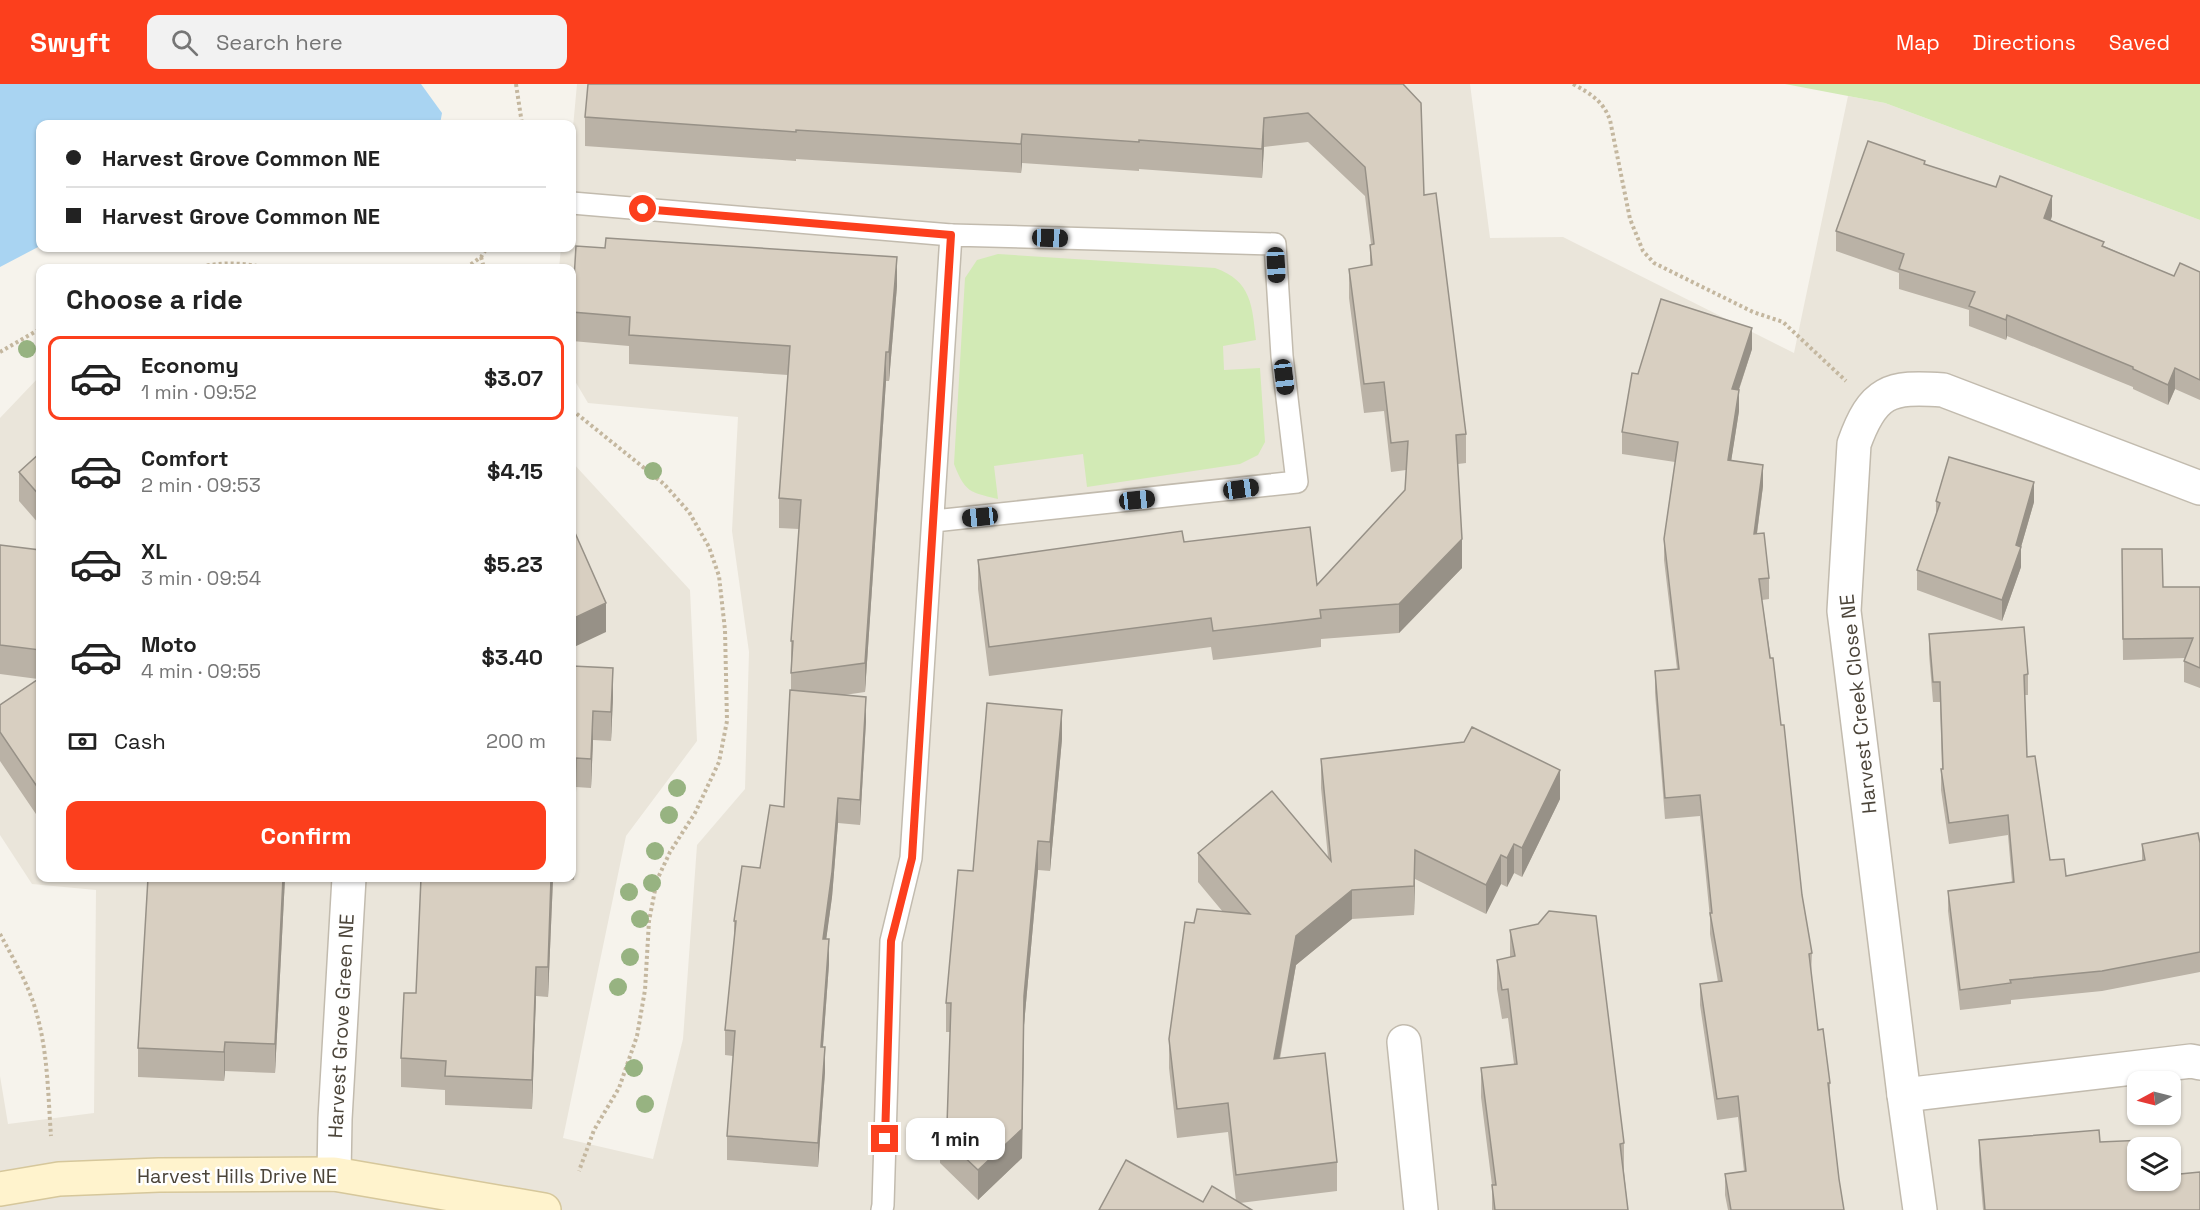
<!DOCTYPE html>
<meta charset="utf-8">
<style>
body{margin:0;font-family:"Space Grotesk",sans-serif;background:#f2f2f2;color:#222;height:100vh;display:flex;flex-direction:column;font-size:22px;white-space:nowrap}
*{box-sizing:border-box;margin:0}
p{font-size:20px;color:#767676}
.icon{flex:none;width:33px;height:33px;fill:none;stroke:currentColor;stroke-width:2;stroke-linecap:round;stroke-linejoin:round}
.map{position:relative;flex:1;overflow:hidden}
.side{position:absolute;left:36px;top:180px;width:540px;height:618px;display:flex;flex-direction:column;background:#fff;border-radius:12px;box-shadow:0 2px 4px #0004}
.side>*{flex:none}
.guide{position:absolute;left:36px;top:36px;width:540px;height:132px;border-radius:12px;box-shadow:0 2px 4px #0004;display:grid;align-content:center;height:132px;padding:0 30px;background:#fff}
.needle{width:39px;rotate:263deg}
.fabs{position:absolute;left:2127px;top:987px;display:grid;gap:12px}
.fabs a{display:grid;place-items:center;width:54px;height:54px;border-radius:12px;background:#fff;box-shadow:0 2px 4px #0004;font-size:30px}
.end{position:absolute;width:27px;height:27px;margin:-14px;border:8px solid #fc3f1d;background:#fff;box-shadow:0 0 0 3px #fff}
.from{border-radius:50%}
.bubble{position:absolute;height:42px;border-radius:12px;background:#fff;box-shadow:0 2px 4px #0004;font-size:20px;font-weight:800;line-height:42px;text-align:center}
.car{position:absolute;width:18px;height:36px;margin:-18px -9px;border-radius:8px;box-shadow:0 0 4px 2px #0007;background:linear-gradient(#222 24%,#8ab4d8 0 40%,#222 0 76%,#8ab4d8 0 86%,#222 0)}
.guide b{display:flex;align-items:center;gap:21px;height:57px;font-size:22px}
.guide b+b{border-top:2px solid #e0e0e0}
.guide i{width:15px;height:15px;background:#222}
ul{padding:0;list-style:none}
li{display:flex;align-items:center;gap:18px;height:84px;margin:0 12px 9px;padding:0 18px;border:3px solid transparent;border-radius:12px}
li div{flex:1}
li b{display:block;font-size:22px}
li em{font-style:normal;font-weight:800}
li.on{border-color:#fc3f1d}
li>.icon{width:54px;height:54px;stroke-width:1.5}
h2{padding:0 30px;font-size:27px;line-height:72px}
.pay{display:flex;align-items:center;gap:15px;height:66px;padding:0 30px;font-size:22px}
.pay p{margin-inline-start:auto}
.button{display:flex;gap:12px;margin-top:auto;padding:12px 30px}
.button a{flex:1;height:69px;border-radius:12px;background:#fc3f1d;color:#fff;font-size:24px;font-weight:800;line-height:69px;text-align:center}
header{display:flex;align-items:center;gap:36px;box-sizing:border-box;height:84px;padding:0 30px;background:#fc3f1d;color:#fff}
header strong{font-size:28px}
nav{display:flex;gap:33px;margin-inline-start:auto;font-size:21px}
.search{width:420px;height:54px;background:#f2f2f2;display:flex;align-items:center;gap:15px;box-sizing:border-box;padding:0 21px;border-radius:12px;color:#767676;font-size:22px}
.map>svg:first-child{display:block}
.residential{fill:#eae5da;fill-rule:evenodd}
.green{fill:#d2eab5}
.water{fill:#a9d4f2}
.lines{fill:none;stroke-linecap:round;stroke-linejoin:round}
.lane-casing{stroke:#c2bbae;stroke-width:24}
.street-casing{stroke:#c2bbae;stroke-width:36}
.secondary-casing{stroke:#d6c79b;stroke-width:36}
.path{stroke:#c4b79f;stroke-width:4;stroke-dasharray:3 3;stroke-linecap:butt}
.lane{stroke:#fff;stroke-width:21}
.street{stroke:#fff;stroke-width:33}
.secondary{stroke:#fff3cd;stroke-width:33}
.tree{fill:#97b381}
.wall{fill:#bab2a6}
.shaded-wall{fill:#979187}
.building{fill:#d8cfc1;stroke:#979187;stroke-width:1.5}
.route{stroke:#fc3f1d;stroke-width:8}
.labels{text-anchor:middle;stroke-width:5;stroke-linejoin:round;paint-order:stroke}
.street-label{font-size:20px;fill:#4b4439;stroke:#fff}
</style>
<header>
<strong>Swyft</strong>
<div class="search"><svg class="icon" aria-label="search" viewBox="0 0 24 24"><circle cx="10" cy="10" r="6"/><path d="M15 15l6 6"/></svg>Search here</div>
<nav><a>Map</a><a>Directions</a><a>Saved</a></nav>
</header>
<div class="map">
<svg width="2200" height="1126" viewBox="0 0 2200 1126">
<rect width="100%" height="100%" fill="#f6f3ec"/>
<path class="residential" d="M577 0H1470L1490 154 1563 153 1794 269 1848 12 1885 19 2200 136V1126H0V992L8 1040 94 1029 96 806 32 800 0 751V334L40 292V794H572V378L690 506 697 657 626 752 563 1054 653 1075 683 955 697 761 745 705 749 568 732 447 738 333 588 319 572 292V184H559L561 164H572V54ZM2138 998H2170V1030H2138ZM2138 1064H2170V1096H2138Z"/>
<g class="green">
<path d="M1785 0H2200V136L1885 19Z"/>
<path d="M998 170 1215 184C1252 197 1252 222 1256 256L1223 262 1224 286 1260 284 1265 358 1258 371 1240 380 1087 403 1083 370 994 382 998 415C969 408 965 408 954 380L965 194 977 176Z"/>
</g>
<path class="water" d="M0 0H421L442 29 440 40H40V162L0 183Z"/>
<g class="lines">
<defs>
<g id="lane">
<path d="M572 119 951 151"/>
<path d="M882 1126 883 1121 891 857 911 774 951 151 1275 160 1282 272 1297 398 934 437"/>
</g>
<g id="street">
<path d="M1404 958 1421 1126"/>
<path d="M1904 1011 2191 977 2200 979"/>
<path d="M334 1090 335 1035 349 794"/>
<path d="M1920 1126 1904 1011 1844 527 1854 360C1873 307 1889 302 1943 306L2200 404"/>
</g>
<path id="secondary" d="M0 1105 59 1095 159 1091 334 1090 544 1126"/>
</defs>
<use href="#lane" class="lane-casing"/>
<use href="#street" class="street-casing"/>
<use href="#secondary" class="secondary-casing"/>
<g class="path">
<path d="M516 0 522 40"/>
<path d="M1573 0C1591 10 1603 17 1610 36L1630 135 1643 167 1654 179 1753 228 1783 238 1846 297"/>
<path d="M481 173 484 184"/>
<path d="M195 184C219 178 242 178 266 184"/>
<path d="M466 184 481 173 487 164"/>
<path d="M0 268 40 245"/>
<path d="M572 326 664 400 689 428 709 463 719 492 725 546 727 637 719 678 695 729 670 768 657 796 649 837 645 906 637 952 619 1004 594 1046 579 1087"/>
<path d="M0 850C14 876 30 903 37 931 48 970 48 1012 51 1052"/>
</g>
<use href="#lane" class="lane"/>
<use href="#street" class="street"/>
<use href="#secondary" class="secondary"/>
</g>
<g class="tree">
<circle cx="27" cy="265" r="9"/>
<circle cx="653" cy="387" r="9"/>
<circle cx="677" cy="704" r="9"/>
<circle cx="669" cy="731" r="9"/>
<circle cx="655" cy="767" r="9"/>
<circle cx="652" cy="799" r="9"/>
<circle cx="629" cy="808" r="9"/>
<circle cx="640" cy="835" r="9"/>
<circle cx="630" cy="873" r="9"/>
<circle cx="618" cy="903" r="9"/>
<circle cx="634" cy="984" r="9"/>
<circle cx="645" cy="1020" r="9"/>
</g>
<g class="wall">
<path d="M1403 0 1424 111 1466 350V379L1458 380 1462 484 1399 549 1321 555V563L1213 576 1211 563 989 592 978 505V476L1184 458 1317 501 1405 406 1406 386 1391 388 1384 327 1364 329 1349 214V185L1370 182V161L1371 160 1365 112 1308 58 1264 63 1262 94 1139 85V87L1022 79 1021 89 796 75V77L585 62V33Z"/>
<path d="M1925 81 2052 132 2051 136 2104 162 2174 192 2200 188V316L2175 305 2168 321 2133 305V303L2007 252 2006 256 1969 242V226L1899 205V189L1836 167V147Z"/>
<path d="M897 202 889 297H886L865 608 844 611 866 637 860 741 838 739 832 813 826 855 829 880 823 963 825 988 818 1083 727 1076V1052L733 972 725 971V946L734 859V837L760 784 784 723 791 606V557L799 445 779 444V414L788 291 629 280V262L572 257V220Z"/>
<path d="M1752 265 1739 306V327L1731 377 1763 402 1757 450 1769 494V515L1762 516 1781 641 1802 811 1812 869 1811 891 1818 946 1830 999V1015L1839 1095 1844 1126H1728L1725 1111V1090L1744 1087 1738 1033 1717 1036 1700 921V900L1718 898 1710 850V834L1700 732 1665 735 1655 609V587L1677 585 1664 476V455L1675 378 1622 370V348L1638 290Z"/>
<path d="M40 369V441L19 417V388Z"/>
<path d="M1936 417 2034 418 2021 463V483L2002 537 1917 506V486L1936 431Z"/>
<path d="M0 461 40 466V731L38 733 0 677V621L38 595 0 590Z"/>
<path d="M2122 465 2163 503H2200V604L2184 598V577L2185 574 2123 576Z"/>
<path d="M1929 550 2028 590V611H2025L2027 673 2050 776 2066 792 2142 777V760L2200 759V888L2102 907 2011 916V920L1960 926 1948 827V807L2012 798 2008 751 1949 760 1941 706V685H1942L1940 618H1933L1929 570Z"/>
<path d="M572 582 613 613 611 657 593 656 591 704 576 703 574 796 553 795 548 913 536 912 532 1025 445 1021V1006L401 1003V974L416 909 421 794H572Z"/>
<path d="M1062 655 1050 787 1038 786 1024 941 1022 1074 978 1116 940 1079V1050L947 1041 950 948H946V919L973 787Z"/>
<path d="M1321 675 1560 715 1522 793 1514 789 1507 803 1501 800 1486 830 1415 795 1414 831 1352 835 1296 881 1280 975 1337 1078V1107L1240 1119 1203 1118 1236 1117 1228 1048 1177 1054 1169 984V955L1194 839 1223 828 1198 798V769L1328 773 1321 704Z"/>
<path d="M148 794H285L275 989 225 987 224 997 138 993V964Z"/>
<path d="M1510 846 1624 1059V1088L1628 1126H1492V1101L1481 1013V984L1514 980 1508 934 1502 935 1497 905V876L1510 873Z"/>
<path d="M1979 1056 2100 1058 2138 1096 2200 1126H1983L1979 1077Z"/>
</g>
<g class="shaded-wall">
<path d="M1264 34V63L1262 94V65Z"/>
<path d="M1022 50V79L1021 89V60Z"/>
<path d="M2052 112V132L2044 154V134Z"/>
<path d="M897 173V202L889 297V268Z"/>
<path d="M2007 231V252L2006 256V236Z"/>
<path d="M1752 244V265L1732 326V305Z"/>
<path d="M886 268V297L865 608V579Z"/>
<path d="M2175 284V305L2168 321V301Z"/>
<path d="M1739 306V327L1728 397V376Z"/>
<path d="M1763 381V402L1754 471V450Z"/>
<path d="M2034 398V418L2021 463V483L2002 537V516L2016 461Z"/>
<path d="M1462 455V484L1399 549V520Z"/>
<path d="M606 519V548L572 564V535Z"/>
<path d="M613 584V613L611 657V628Z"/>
<path d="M866 613V637L860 741V716Z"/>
<path d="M1062 626V655L1050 787V758Z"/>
<path d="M593 627V656L591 704V675Z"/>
<path d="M576 674V703L574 796V767Z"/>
<path d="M1560 686V715L1522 793V764Z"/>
<path d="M40 702V731L38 733V704Z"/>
<path d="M838 714V739L832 813 823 879V855Z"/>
<path d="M1038 757V786L1024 941 1022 1074 978 1116V1086L1024 912Z"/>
<path d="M1514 760V789L1507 803V774Z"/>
<path d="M1415 766V795L1414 831V802Z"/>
<path d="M1501 771V800L1486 830V801Z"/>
<path d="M283 794H285L275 989V960Z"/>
<path d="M551 794H553L548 913V883Z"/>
<path d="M1352 806V835L1296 881 1274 1004V975L1296 852Z"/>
<path d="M829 855V880L821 988V963Z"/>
<path d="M536 883V912L532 1025V996Z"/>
<path d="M225 958V987L224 997V968Z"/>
<path d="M825 963V988L818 1083V1059Z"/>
</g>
<g class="building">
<path d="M588 0H1403L1421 19 1424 111 1436 109 1466 350 1456 351 1462 455 1399 520 1320 526 1321 534 1213 547 1211 534 989 563 978 476 1182 447 1184 458 1310 443 1317 501 1405 406 1408 357 1391 359 1384 298 1364 300 1349 185 1372 181 1370 161 1374 160 1365 83 1308 29 1264 34 1262 65 1139 56V58L1022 50 1021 60 796 46V48L585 33Z"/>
<path d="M1868 57 1925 77 1924 80 1996 103 2000 92 2052 112 2044 134 2104 158 2102 162 2174 192 2180 179 2200 188V296L2175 284 2168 301 2133 285V283L2007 231 2006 236 1969 222 1975 208 1899 185 1904 170 1836 147Z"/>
<path d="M606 154 897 173 889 268H886L865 579 791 589 793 557H791L801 416 779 414 790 262 629 251 630 233 572 228 576 162 605 164Z"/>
<path d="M1661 215 1752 244 1732 305 1739 306 1728 376 1763 381 1754 450 1764 449 1769 494 1759 495 1770 574H1773L1781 641H1784L1802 811 1812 869 1809 870 1818 946 1823 945 1830 999H1828L1839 1095 1844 1126H1731L1725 1090 1746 1087 1738 1012 1717 1015 1700 900 1722 897 1710 829H1712L1700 711 1665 714 1655 587 1679 585 1664 455 1678 358 1622 348 1632 289 1638 290Z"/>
<path d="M40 369V412L19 388Z"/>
<path d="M1949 373 2034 398 2016 461 2021 463 2002 516 1917 486 1940 419 1936 417Z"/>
<path d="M572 442 606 519 572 535Z"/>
<path d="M0 461 40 466V566L0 561Z"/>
<path d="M2122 465H2162L2163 503H2200V584L2184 577 2193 554 2123 555Z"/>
<path d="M2024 543 2028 590 2024 591 2027 673 2035 672 2050 776 2064 775 2066 792 2145 776 2142 760 2198 749 2200 759V868L2102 887 2010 896 2011 899 1960 906 1948 807 2014 798 2008 731 1949 739 1941 685H1943L1940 598H1933L1929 550Z"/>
<path d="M572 582 613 584 611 628 593 627 591 675 576 674 574 767H572Z"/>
<path d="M40 594V702L38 704 0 648V621Z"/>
<path d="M790 606 866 613 860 716 838 714 832 788 823 855H829L821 963H825L818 1059 727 1052 735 947 725 946 736 837H734L742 782 760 784 770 721 784 723Z"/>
<path d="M987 619 1062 626 1050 758 1038 757 1024 912 1022 1045 978 1086 940 1050 947 1041 951 919H946L958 786 973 787Z"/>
<path d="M1472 643 1560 686 1522 764 1514 760 1507 774 1501 771 1486 801 1415 766 1414 802 1352 806 1296 852 1274 975 1325 969 1337 1078 1236 1091 1228 1019 1177 1025 1169 955 1185 838 1194 839 1197 825 1250 830 1198 769 1272 707 1331 777 1321 675 1464 658Z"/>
<path d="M148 794H283L275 960 225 958 224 968 138 964Z"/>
<path d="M421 794H551L548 883H536L532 996 445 992 446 977 401 974 404 909H416Z"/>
<path d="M1549 827 1596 832 1624 1059 1620 1060 1628 1126H1495L1492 1101H1496L1481 984 1517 980 1508 905 1502 906 1497 876 1515 872 1510 846 1538 840Z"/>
<path d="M2099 1046 2100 1058 2168 1055V1064H2138V1096H2170V1091L2200 1088V1126H1985L1979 1056Z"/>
<path d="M1126 1076 1203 1118 1212 1102 1252 1126H1099Z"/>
</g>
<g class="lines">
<path class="route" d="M643 125 951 151 912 774 891 857 885 1055"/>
</g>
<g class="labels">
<g class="street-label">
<text transform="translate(1858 620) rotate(-96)" y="7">Harvest Creek Close NE</text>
<text transform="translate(341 942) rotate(-87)" y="7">Harvest Grove Green NE</text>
<text x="237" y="1099">Harvest Hills Drive NE</text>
</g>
</g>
</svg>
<div class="fabs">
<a><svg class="needle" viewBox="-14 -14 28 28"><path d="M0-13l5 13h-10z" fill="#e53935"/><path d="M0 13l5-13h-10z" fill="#767676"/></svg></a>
<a><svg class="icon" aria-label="layers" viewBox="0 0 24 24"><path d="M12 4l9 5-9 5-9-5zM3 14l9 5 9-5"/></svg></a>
</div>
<i class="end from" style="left:643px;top:125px"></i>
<i class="end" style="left:885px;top:1055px"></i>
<div class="bubble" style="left:906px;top:1034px;width:99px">1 min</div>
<i class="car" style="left:1050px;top:154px;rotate:92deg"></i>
<i class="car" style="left:1276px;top:181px;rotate:177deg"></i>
<i class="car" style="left:1284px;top:293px;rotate:173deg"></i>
<i class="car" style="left:1241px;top:405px;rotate:82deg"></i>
<i class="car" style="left:1137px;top:416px;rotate:84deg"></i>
<i class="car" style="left:980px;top:433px;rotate:264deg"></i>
<div class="guide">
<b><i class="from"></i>Harvest Grove Common NE</b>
<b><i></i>Harvest Grove Common NE</b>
</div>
<section class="side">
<h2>Choose a ride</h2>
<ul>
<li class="on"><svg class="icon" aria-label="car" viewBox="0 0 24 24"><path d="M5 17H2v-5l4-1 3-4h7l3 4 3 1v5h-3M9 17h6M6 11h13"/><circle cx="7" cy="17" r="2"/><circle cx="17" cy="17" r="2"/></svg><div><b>Economy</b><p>1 min · 09:52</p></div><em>$3.07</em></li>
<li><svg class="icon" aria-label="car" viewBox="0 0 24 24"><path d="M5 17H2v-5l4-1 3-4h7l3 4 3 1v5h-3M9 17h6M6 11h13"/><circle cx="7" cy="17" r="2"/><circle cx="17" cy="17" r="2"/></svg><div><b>Comfort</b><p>2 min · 09:53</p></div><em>$4.15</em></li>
<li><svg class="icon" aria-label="car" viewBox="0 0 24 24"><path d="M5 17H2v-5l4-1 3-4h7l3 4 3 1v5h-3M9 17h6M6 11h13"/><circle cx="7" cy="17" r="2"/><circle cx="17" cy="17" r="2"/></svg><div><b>XL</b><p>3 min · 09:54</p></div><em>$5.23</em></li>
<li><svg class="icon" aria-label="car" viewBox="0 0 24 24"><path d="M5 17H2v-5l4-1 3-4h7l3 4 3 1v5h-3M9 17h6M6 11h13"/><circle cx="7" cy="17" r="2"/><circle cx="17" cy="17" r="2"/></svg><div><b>Moto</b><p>4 min · 09:55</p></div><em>$3.40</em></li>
</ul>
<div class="pay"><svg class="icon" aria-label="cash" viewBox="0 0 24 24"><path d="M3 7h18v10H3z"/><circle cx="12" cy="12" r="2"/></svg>Cash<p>200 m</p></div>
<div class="button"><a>Confirm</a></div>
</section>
</div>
